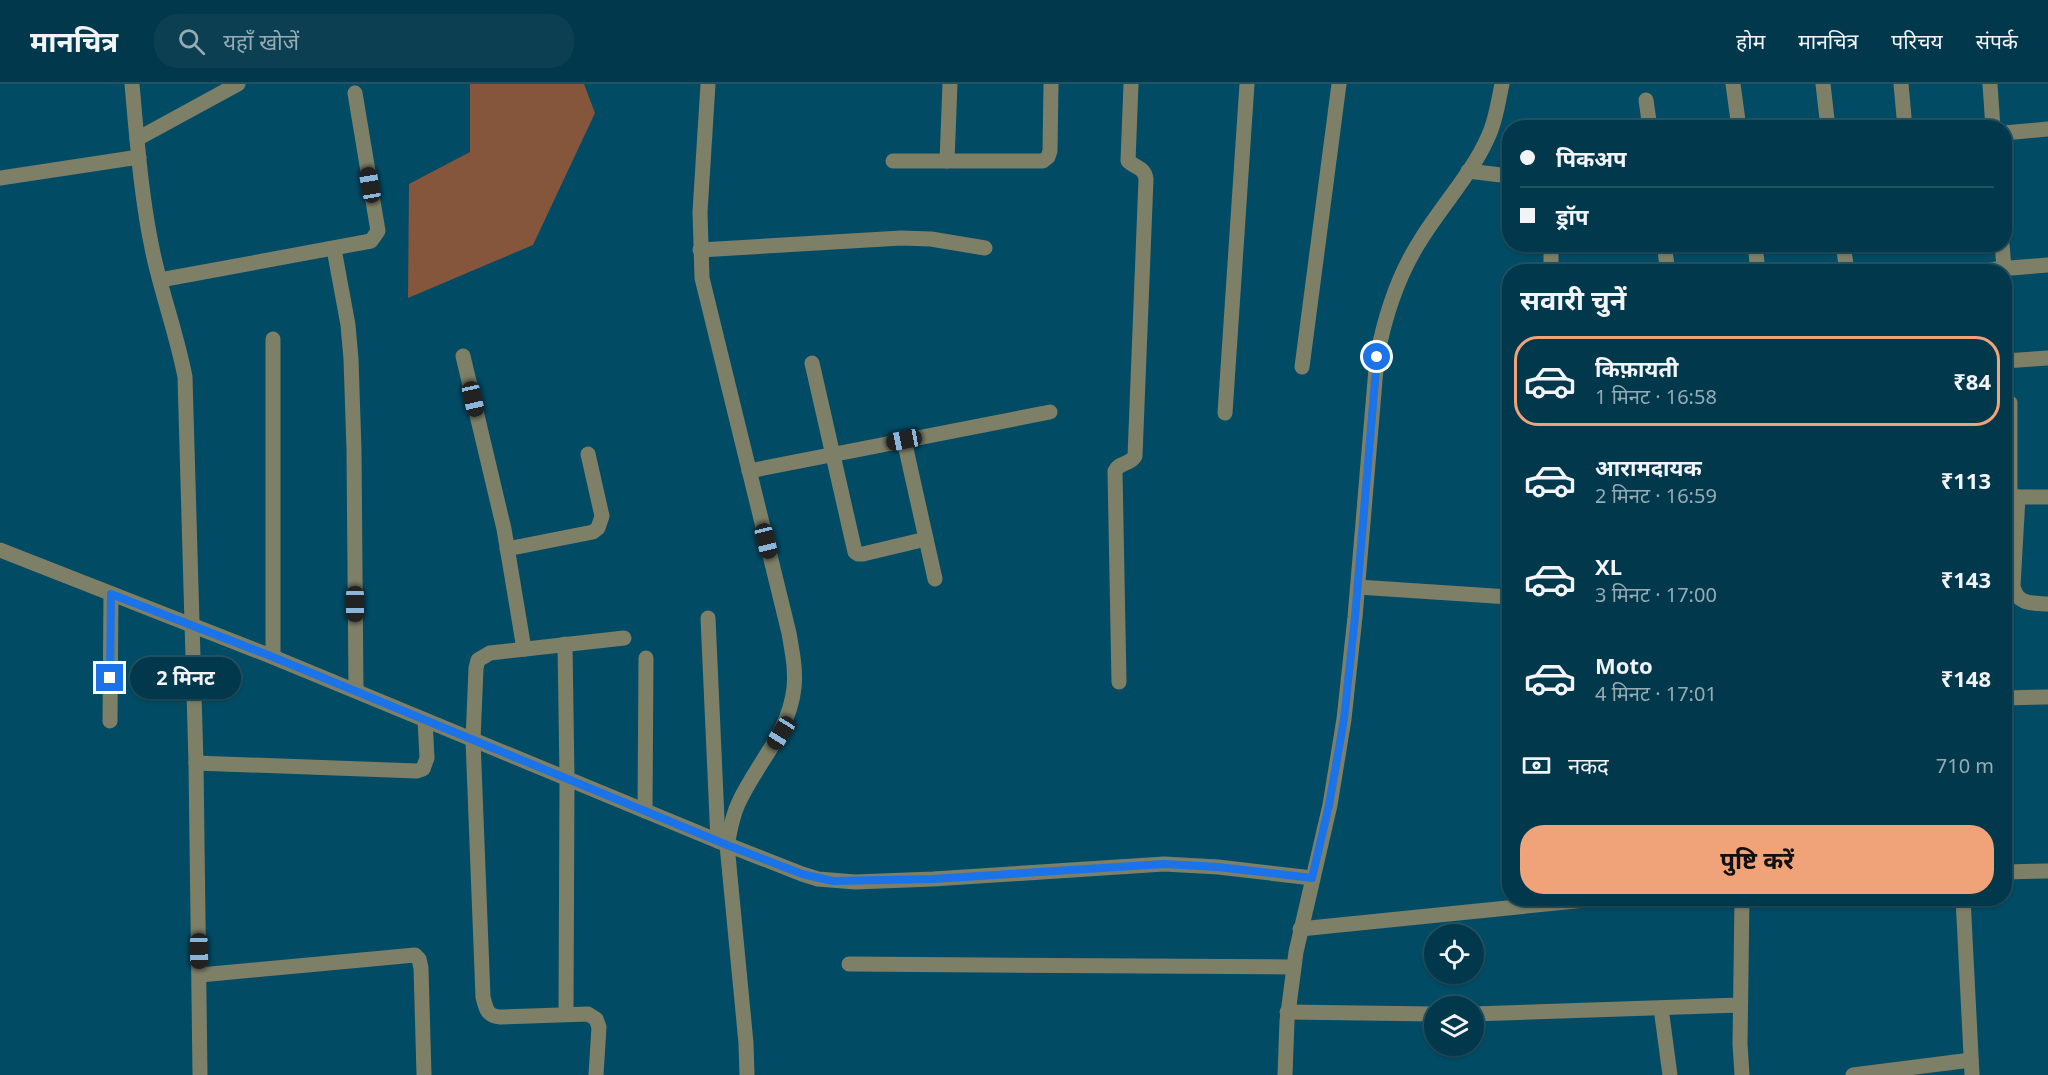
<!DOCTYPE html>
<html lang="hi">
<meta charset="utf-8">
<style>
body{margin:0;font-family:"Noto Sans","Noto Sans Devanagari",sans-serif;background:#0c3f52;color:#f1f3f6;height:100vh;display:flex;flex-direction:column;font-size:22px;white-space:nowrap}
*{box-sizing:border-box;margin:0}
p{font-size:20px;color:#96acb5}
.icon{flex:none;width:33px;height:33px;fill:none;stroke:currentColor;stroke-width:2;stroke-linecap:round;stroke-linejoin:round}
.map{position:relative;flex:1;overflow:hidden}
.side{position:absolute;left:1502px;top:180px;width:510px;height:642px;display:flex;flex-direction:column;background:#02384b;border-radius:24px;box-shadow:0 2px 4px #0004,0 0 0 2px #235263}
.side>*{flex:none}
.banner{position:absolute;left:1502px;top:36px;width:510px;height:132px;border-radius:24px;box-shadow:0 2px 4px #0004,0 0 0 2px #235263;display:grid;align-content:center;height:132px;padding:0 18px;background:#02384b}
.tools{position:absolute;left:1424px;top:840px;display:grid;gap:12px}
.tools a{display:grid;place-items:center;width:60px;height:60px;border-radius:50%;background:#02384b;box-shadow:0 2px 4px #0004,0 0 0 2px #235263;font-size:30px}
.end{position:absolute;width:27px;height:27px;margin:-14px;border:8px solid #1a73e8;background:#fff;box-shadow:0 0 0 3px #fff}
.from{border-radius:50%}
.bubble{position:absolute;height:42px;border-radius:21px;background:#02384b;box-shadow:0 2px 4px #0004,0 0 0 2px #235263;font-size:20px;font-weight:700;line-height:42px;text-align:center}
.car{position:absolute;width:18px;height:36px;margin:-18px -9px;border-radius:8px;box-shadow:0 0 4px 2px #0007;background:linear-gradient(#222 24%,#8ab4d8 0 40%,#222 0 76%,#8ab4d8 0 86%,#222 0)}
.banner b{display:flex;align-items:center;gap:21px;height:57px;font-size:22px}
.banner b+b{border-top:2px solid #235263}
.banner i{width:15px;height:15px;background:#f1f3f6}
ul{padding:0;list-style:none}
li{display:flex;align-items:center;gap:18px;height:90px;margin:0 12px 9px;padding:0 6px;border:3px solid transparent;border-radius:24px}
li div{flex:1}
li b{display:block;font-size:22px}
li em{font-style:normal;font-weight:700}
li.current{border-color:#f0a279}
li>.icon{width:54px;height:54px;stroke-width:1.5}
h2{padding:0 18px;font-size:27px;line-height:72px}
.pay{display:flex;align-items:center;gap:15px;height:66px;padding:0 18px;font-size:22px}
.pay p{margin-inline-start:auto}
.button{display:flex;gap:12px;margin-top:auto;padding:12px 18px}
.button a{flex:1;height:69px;border-radius:24px;background:#f0a279;color:#111;font-size:24px;font-weight:700;line-height:69px;text-align:center}
header{display:flex;align-items:center;gap:36px;box-sizing:border-box;height:84px;padding:0 30px;background:#02384b;border-bottom:2px solid #235263}
header strong{font-size:28px}
nav{display:flex;gap:33px;margin-inline-start:auto;font-size:21px}
.search{width:420px;height:54px;background:#0c3f52;display:flex;align-items:center;gap:15px;box-sizing:border-box;padding:0 21px;border-radius:24px;color:#96acb5;font-size:22px}
.map>svg:first-child{display:block}
.green{fill:#86563c}
.lines{fill:none;stroke-linecap:round;stroke-linejoin:round}
.minor{stroke:#7e7f67;stroke-width:15}
.route{stroke:#1a73e8;stroke-width:8}
</style>
<header>
<strong>मानचित्र</strong>
<div class="search"><svg class="icon" aria-label="search" viewBox="0 0 24 24"><circle cx="10" cy="10" r="6"/><path d="M15 15l6 6"/></svg>यहाँ खोजें</div>
<nav><a>होम</a><a>मानचित्र</a><a>परिचय</a><a>संपर्क</a></nav>
</header>
<div class="map">
<svg width="2048" height="991" viewBox="0 0 2048 991">
<rect width="100%" height="100%" fill="#024b64"/>
<path class="green" d="M470 0H584L595 29 533 161 408 214 409 100 470 68Z"/>
<g class="lines">
<g class="minor">
<path d="M132 0C137 56 141 113 153 169 162 211 177 251 185 293L196 679 200 991"/>
<path d="M708 0 700 128 702 194 789 549C792 567 796 585 794 604 789 649 756 680 738 720 732 733 730 747 727 761L746 959 747 991"/>
<path d="M1733 0 1739 44"/>
<path d="M1823 0 1828 44"/>
<path d="M1901 0 1905 44"/>
<path d="M1990 0 1993 44"/>
<path d="M1646 16 1650 44"/>
<path d="M2004 49 2048 45"/>
<path d="M137 55 238 0"/>
<path d="M893 77H1043L1048 73 1050 67 1051 0"/>
<path d="M947 77 950 0"/>
<path d="M1468 87 1509 92"/>
<path d="M0 94 139 73"/>
<path d="M1551 160V188"/>
<path d="M1664 160 1668 188"/>
<path d="M1755 160 1758 188"/>
<path d="M1843 160 1847 188"/>
<path d="M2002 160 2004 184"/>
<path d="M334 165 348 241 351 275 354 366 356 607"/>
<path d="M700 166 901 154 931 155 985 164"/>
<path d="M1960 188 2048 181"/>
<path d="M160 196 371 157 378 147 355 9"/>
<path d="M273 255V573"/>
<path d="M463 272 504 445 524 565"/>
<path d="M2004 277 2048 274"/>
<path d="M812 279 855 468 858 470H863L926 455"/>
<path d="M1302 283 1339 0"/>
<path d="M2004 316 2010 319V413"/>
<path d="M1225 329 1247 0"/>
<path d="M904 356 935 495"/>
<path d="M749 387 1050 328"/>
<path d="M2010 413H2048"/>
<path d="M2018 413 2013 502C2017 521 2032 519 2048 520"/>
<path d="M507 465 593 448 598 444 602 432 588 370"/>
<path d="M0 466 273 573 718 757 802 790 818 795 855 798 933 795 1164 780 1218 783 1312 794"/>
<path d="M1358 503 1509 513"/>
<path d="M708 534 718 757"/>
<path d="M565 560 567 694 566 929"/>
<path d="M1119 598 1115 387C1119 378 1130 381 1135 372L1146 95C1144 83 1136 84 1128 77L1131 0"/>
<path d="M2004 614 2048 613"/>
<path d="M110 637 111 510"/>
<path d="M196 679 417 687 423 685 427 674 425 636"/>
<path d="M645 727 646 574"/>
<path d="M2004 788 2048 787"/>
<path d="M1742 814 1740 960 1742 991"/>
<path d="M1963 814 1972 991"/>
<path d="M1300 845 1606 814"/>
<path d="M849 880 1293 883"/>
<path d="M200 891 415 871 419 875 421 884 424 991"/>
<path d="M1661 924 1670 991"/>
<path d="M1287 928 1434 930"/>
<path d="M1473 930 1740 921"/>
<path d="M596 991 599 943 596 935 588 930 500 933C487 932 486 925 483 913L473 656 476 584 478 576 490 569 624 554"/>
<path d="M1285 991 1287 937 1296 868 1330 721 1344 635 1355 533 1377 273C1385 231 1397 193 1420 157 1440 124 1473 88 1488 53 1496 37 1498 18 1502 0"/>
<path d="M1853 991 1971 976"/>
</g>
</g>
<g class="lines">
<path class="route" d="M110 594 111 510 273 573 727 761 802 790 833 797 933 795 1164 780 1218 783 1312 794 1329 721 1344 635 1355 533 1377 273"/>
</g>
</svg>
<div class="tools">
<a><svg class="icon" aria-label="locate" viewBox="0 0 24 24"><circle cx="12" cy="12" r="6"/><path d="M12 2v4M12 18v4M2 12h4M18 12h4"/></svg></a>
<a><svg class="icon" aria-label="layers" viewBox="0 0 24 24"><path d="M12 4l9 5-9 5-9-5zM3 14l9 5 9-5"/></svg></a>
</div>
<i class="end from" style="left:1377px;top:273px"></i>
<i class="end" style="left:110px;top:594px"></i>
<div class="bubble" style="left:130px;top:573px;width:111px">2 मिनट</div>
<i class="car" style="left:370px;top:101px;rotate:350deg"></i>
<i class="car" style="left:473px;top:315px;rotate:167deg"></i>
<i class="car" style="left:904px;top:356px;rotate:259deg"></i>
<i class="car" style="left:766px;top:457px;rotate:166deg"></i>
<i class="car" style="left:355px;top:520px;rotate:180deg"></i>
<i class="car" style="left:781px;top:649px;rotate:212deg"></i>
<i class="car" style="left:199px;top:867px;rotate:179deg"></i>
<div class="banner">
<b><i class="from"></i>पिकअप</b>
<b><i></i>ड्रॉप</b>
</div>
<section class="side">
<h2>सवारी चुनें</h2>
<ul>
<li class="current"><svg class="icon" aria-label="car" viewBox="0 0 24 24"><path d="M5 17H2v-5l4-1 3-4h7l3 4 3 1v5h-3M9 17h6M6 11h13"/><circle cx="7" cy="17" r="2"/><circle cx="17" cy="17" r="2"/></svg><div><b>किफ़ायती</b><p>1 मिनट · 16:58</p></div><em>₹84</em></li>
<li><svg class="icon" aria-label="car" viewBox="0 0 24 24"><path d="M5 17H2v-5l4-1 3-4h7l3 4 3 1v5h-3M9 17h6M6 11h13"/><circle cx="7" cy="17" r="2"/><circle cx="17" cy="17" r="2"/></svg><div><b>आरामदायक</b><p>2 मिनट · 16:59</p></div><em>₹113</em></li>
<li><svg class="icon" aria-label="car" viewBox="0 0 24 24"><path d="M5 17H2v-5l4-1 3-4h7l3 4 3 1v5h-3M9 17h6M6 11h13"/><circle cx="7" cy="17" r="2"/><circle cx="17" cy="17" r="2"/></svg><div><b>XL</b><p>3 मिनट · 17:00</p></div><em>₹143</em></li>
<li><svg class="icon" aria-label="car" viewBox="0 0 24 24"><path d="M5 17H2v-5l4-1 3-4h7l3 4 3 1v5h-3M9 17h6M6 11h13"/><circle cx="7" cy="17" r="2"/><circle cx="17" cy="17" r="2"/></svg><div><b>Moto</b><p>4 मिनट · 17:01</p></div><em>₹148</em></li>
</ul>
<div class="pay"><svg class="icon" aria-label="cash" viewBox="0 0 24 24"><path d="M3 7h18v10H3z"/><circle cx="12" cy="12" r="2"/></svg>नकद<p>710 m</p></div>
<div class="button"><a>पुष्टि करें</a></div>
</section>
</div>
